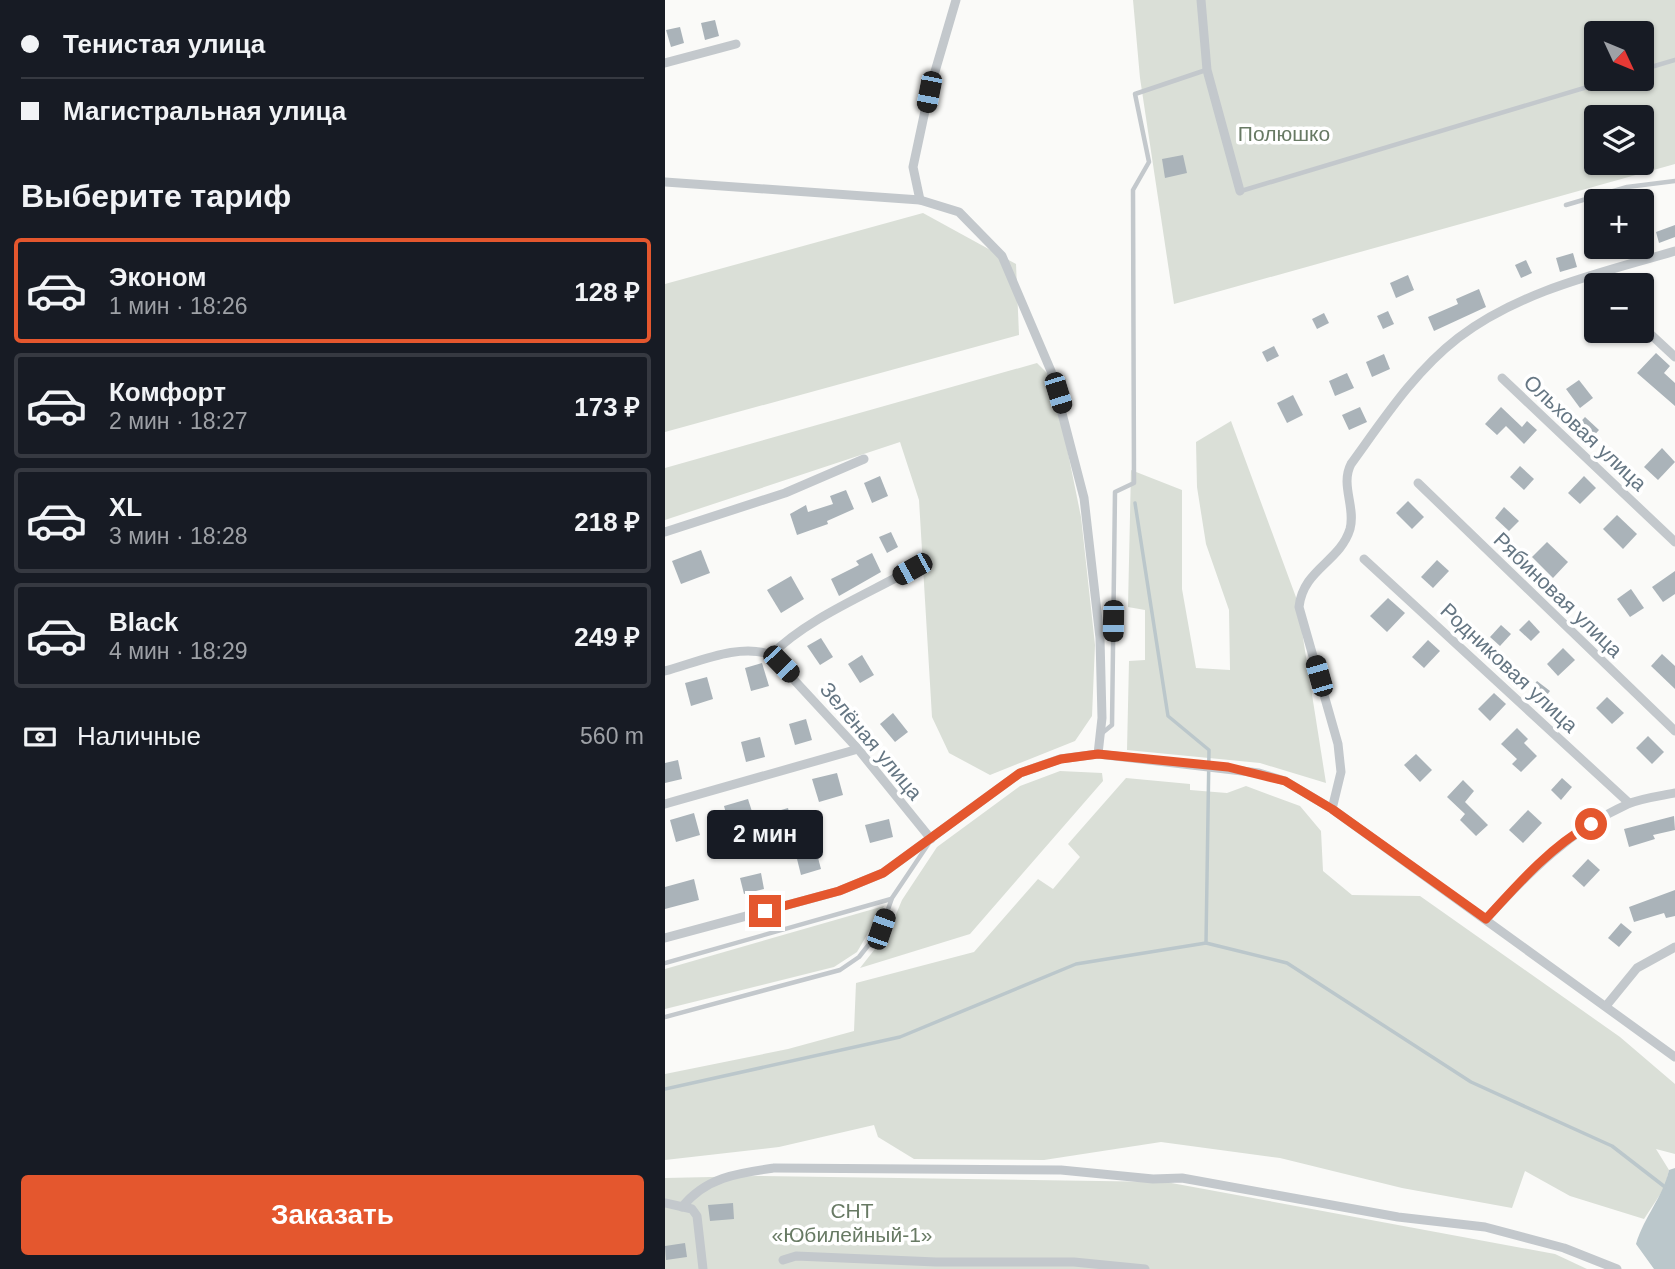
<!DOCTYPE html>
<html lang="ru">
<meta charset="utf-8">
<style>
body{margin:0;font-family:Helvetica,sans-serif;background:#20242c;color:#f1f3f6;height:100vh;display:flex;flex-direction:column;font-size:26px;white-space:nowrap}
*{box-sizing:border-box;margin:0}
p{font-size:23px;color:#9ea1a6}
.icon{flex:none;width:38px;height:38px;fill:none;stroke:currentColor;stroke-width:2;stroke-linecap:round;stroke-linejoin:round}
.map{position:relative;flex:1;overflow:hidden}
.side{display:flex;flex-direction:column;background:#171b24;width:665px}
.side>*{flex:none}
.top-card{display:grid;align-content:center;height:154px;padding:0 21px;background:#171b24}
.needle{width:46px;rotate:134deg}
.fabs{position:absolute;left:919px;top:21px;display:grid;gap:14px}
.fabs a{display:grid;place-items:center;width:70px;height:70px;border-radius:7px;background:#171b24;box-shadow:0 2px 5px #0004;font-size:35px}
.end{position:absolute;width:32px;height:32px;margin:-16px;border:9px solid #e4572e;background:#fff;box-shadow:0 0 0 4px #fff}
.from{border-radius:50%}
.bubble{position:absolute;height:49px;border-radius:7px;background:#171b24;box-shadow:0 2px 5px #0004;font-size:23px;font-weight:600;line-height:49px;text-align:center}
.car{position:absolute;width:21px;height:42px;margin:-21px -10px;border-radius:9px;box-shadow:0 0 5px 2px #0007;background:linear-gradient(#222 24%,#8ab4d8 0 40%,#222 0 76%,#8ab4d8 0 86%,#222 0)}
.top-card b{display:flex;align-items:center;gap:24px;height:66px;font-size:26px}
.top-card b+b{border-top:2px solid #363941}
.top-card i{width:18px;height:18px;background:#f1f3f6}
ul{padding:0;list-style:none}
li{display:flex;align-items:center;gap:21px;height:105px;margin:0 14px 10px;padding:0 7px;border:4px solid #363941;border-radius:7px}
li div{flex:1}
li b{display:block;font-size:26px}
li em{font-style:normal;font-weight:600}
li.on{border-color:#e4572e}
li>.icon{width:63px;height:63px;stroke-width:1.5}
h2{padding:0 21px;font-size:32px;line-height:84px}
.pay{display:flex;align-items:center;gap:18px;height:77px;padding:0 21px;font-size:26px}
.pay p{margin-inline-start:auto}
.cta{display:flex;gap:14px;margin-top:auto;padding:14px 21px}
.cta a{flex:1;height:80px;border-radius:7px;background:#e4572e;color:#fff;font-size:28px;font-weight:600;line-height:80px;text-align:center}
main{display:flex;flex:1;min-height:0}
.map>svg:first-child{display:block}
.green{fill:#dadfd7;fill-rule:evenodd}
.water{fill:#bbc7cb}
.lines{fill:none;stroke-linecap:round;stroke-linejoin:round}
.stream{stroke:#bbc7cb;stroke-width:3.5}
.building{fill:#aab3b9}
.service{stroke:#c3c8cc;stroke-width:4.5}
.minor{stroke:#c3c8cc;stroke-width:9}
.route{stroke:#e4572e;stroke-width:9}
.labels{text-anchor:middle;stroke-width:7;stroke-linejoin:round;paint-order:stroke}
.park-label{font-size:21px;fill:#687a64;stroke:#fff}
.street-label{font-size:21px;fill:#657683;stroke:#fff}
</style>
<main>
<section class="side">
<div class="top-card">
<b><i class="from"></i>Тенистая улица</b>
<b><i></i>Магистральная улица</b>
</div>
<h2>Выберите тариф</h2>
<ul>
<li class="on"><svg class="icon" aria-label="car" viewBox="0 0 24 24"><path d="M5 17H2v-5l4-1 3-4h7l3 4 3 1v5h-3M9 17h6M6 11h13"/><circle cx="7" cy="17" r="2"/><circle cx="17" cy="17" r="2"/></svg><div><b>Эконом</b><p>1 мин · 18:26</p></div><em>128 ₽</em></li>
<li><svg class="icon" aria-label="car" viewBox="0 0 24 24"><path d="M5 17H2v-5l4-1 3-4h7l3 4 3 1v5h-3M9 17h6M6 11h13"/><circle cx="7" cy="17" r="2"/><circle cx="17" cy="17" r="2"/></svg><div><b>Комфорт</b><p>2 мин · 18:27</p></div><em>173 ₽</em></li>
<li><svg class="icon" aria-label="car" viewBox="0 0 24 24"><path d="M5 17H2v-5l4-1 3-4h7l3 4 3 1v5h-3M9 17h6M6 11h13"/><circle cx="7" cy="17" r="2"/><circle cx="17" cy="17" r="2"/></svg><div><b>XL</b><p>3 мин · 18:28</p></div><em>218 ₽</em></li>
<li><svg class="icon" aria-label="car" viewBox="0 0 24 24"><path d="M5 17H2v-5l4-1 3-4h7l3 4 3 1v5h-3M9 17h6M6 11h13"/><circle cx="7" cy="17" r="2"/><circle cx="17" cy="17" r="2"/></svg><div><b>Black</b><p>4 мин · 18:29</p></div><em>249 ₽</em></li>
</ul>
<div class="pay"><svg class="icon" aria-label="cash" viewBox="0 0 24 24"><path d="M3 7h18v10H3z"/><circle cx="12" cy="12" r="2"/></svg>Наличные<p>560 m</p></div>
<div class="cta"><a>Заказать</a></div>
</section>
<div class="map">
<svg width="1010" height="1269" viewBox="0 0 1010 1269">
<rect width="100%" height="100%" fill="#fafaf8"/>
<g class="green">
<path d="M468 0H1010V164L509 304 475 78ZM931 33H976V79H931ZM931 117H976V163H931Z"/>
<path d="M258 213 351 264 354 335 0 432V284Z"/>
<path d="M372 363 388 379 416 517 430 645 427 716 410 741 325 775 284 753 267 717 254 500 235 442 0 520V468Z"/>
<path d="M566 421 632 600 661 783 595 763 462 750 464 661 480 660V610L463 607 466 470 517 490V589L531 668 565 670 564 610 541 544 532 487 531 442Z"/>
<path d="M395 771 437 773 438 781 305 934 195 968 224 931 237 900 272 847 355 786Z"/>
<path d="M461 778 525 784V790L562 793 581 786 635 806 656 831 658 871 687 895 755 896 955 1037 1010 1084V1154L991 1149 1004 1170 1000 1187 979 1219 905 1196 860 1171 847 1208 737 1188 615 1158 496 1142 379 1160 249 1159 213 1137 209 1125 114 1147 0 1160V1074L123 1049 189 1031 191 983 309 952 373 879 388 889 415 857 403 844Z"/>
<path d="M219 906 192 952 169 967 0 1009V969Z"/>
<path d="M92 1176 501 1182 890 1254 922 1269H0V1178Z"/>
</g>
<path class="water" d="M1010 1168V1269H989L971 1244C979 1217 998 1197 1004 1170Z"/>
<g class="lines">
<g class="stream">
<path d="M470 503 503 716 544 750 541 943 622 963 806 1082 947 1146 1000 1187"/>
<path d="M0 1089 235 1037 411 964 541 943"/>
</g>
</g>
<g class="building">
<path d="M50 20 54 36 40 40 36 23Z"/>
<path d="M15 27 19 43 6 47 1 30Z"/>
<path d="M518 155 522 173 500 178 497 159Z"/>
<path d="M1010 225V237L994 243 991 232Z"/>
<path d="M908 253 912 267 895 272 891 258Z"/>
<path d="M861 260 867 273 856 278 850 265Z"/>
<path d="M743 275 749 290 731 298 725 283Z"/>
<path d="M814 289 821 307 769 331 763 317 793 304 791 299Z"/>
<path d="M723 311 729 324 718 329 712 316Z"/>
<path d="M659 313 664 323 652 329 647 319Z"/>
<path d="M609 346 614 356 602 362 597 352Z"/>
<path d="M991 353 1005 366 999 373 1010 383V406L972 373Z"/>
<path d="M719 354 725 369 707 377 701 362Z"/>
<path d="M682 373 689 388 670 396 664 381Z"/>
<path d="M914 380 928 398 915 408 901 389Z"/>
<path d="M628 395 638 415 622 423 612 403Z"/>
<path d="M695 407 702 422 684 430 677 415Z"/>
<path d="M836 407 857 427 862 421 872 430 859 444 841 426 832 435 820 424Z"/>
<path d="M920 417 934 430 924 441 910 428Z"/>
<path d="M997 448 1010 462 993 480 979 467Z"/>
<path d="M855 466 869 479 859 490 845 477Z"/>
<path d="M215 476 223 496 207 503 199 483Z"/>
<path d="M919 476 931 488 915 504 903 493Z"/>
<path d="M181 490 189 509 162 521 163 524 132 535 125 514 141 505 143 512 168 504 165 496Z"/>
<path d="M743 501 759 517 747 529 731 513Z"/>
<path d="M839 507 854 521 844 531 830 518Z"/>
<path d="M952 515 972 534 958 549 938 529Z"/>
<path d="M226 532 233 547 222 553 214 537Z"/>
<path d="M882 542 903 562 888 578 867 557Z"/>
<path d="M36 550 45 573 16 584 7 561Z"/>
<path d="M207 553 216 572 174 596 166 579 194 565 191 561Z"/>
<path d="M772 560 784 571 768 588 756 577Z"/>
<path d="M1010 571V594L998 602 987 587Z"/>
<path d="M126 576 139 599 116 613 102 590Z"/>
<path d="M966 589 979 608 965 617 952 599Z"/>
<path d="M723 598 740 613 722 632 705 616Z"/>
<path d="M864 620 875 632 866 641 854 630Z"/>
<path d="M836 625 846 634 835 646 825 637Z"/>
<path d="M156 638 168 657 155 665 142 646Z"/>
<path d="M763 640 775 651 759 668 747 657Z"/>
<path d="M898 648 910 660 893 676 882 664Z"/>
<path d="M997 654 1010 666V689L986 666Z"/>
<path d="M197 655 209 675 195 683 183 664Z"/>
<path d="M97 663 104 686 86 691 80 668Z"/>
<path d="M42 677 48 699 26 706 20 683Z"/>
<path d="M872 681 885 691 878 700 865 690Z"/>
<path d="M829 693 841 704 825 721 813 709Z"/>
<path d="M942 697 959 713 947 724 931 708Z"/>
<path d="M228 713 243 732 230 742 215 724Z"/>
<path d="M141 719 147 740 130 745 124 724Z"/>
<path d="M852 728 863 739 859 743 872 756 856 772 847 764 852 759 836 744Z"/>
<path d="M983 736 999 752 987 764 971 748Z"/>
<path d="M95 737 100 757 81 762 76 742Z"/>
<path d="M751 754 767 770 755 782 739 765Z"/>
<path d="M13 760 17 779 0 783V763Z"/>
<path d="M172 773 178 795 154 802 147 779Z"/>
<path d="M897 778 907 787 896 800 886 790Z"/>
<path d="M798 780 809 791 800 802 823 825 811 836 795 820 800 814 782 797Z"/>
<path d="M83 799 90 821 65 828 59 806Z"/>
<path d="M123 808 129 831 105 837 99 815Z"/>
<path d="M863 810 877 823 858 843 844 830Z"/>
<path d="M29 813 35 835 11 842 5 820Z"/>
<path d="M1009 816 1010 830 988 835 990 839 964 847 959 829Z"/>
<path d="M224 819 228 837 205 843 200 825Z"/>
<path d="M152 854 156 869 136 875 132 859Z"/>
<path d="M923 859 935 870 919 887 907 876Z"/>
<path d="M96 873 99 889 79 894 75 878Z"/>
<path d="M29 879 34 900 0 909V887Z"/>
<path d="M1010 890V916L1001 918 999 913 969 922 964 907Z"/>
<path d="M956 923 967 932 954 947 943 938Z"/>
<path d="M68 1203 69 1219 45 1221 43 1205Z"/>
<path d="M20 1243 22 1257 1 1260 0 1246Z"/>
</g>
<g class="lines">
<g class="service">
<path d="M976 70 1010 60"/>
<path d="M576 191 949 79"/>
<path d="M901 205 962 187 1010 181"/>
<path d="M436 734 447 725 450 492 469 483 468 190 484 162 470 94 541 70"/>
<path d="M0 963 226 899"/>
<path d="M0 1017 175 970 194 957 216 929 227 898 264 843"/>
</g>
<g class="minor">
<path d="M536 0 542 70 575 191"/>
<path d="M0 63 71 44"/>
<path d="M0 182 255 200 294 212 337 256 386 371 419 498 435 638 437 718 433 754"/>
<path d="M255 200 248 167 264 92 291 0"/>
<path d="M981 330 1010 357"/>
<path d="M837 378 1010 542"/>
<path d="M753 483 1010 731"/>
<path d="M0 532 120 493 199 459"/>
<path d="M699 559 964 803"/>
<path d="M106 655C143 618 201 595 247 569"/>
<path d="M0 671C31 663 75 642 106 655L193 749 266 839"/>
<path d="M0 804 193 749"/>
<path d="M667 809 676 772 673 744 634 607C638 569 675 562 685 529 691 507 675 485 686 464 718 420 749 372 793 338 856 290 936 273 1010 251"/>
<path d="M821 919C863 873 905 830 963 804 977 798 995 796 1010 793"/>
<path d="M0 938 174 891 218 873 355 773 395 759 433 754 594 773 620 781 667 809 1010 1057"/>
<path d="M941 1006 972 968 1010 947"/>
<path d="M0 1203 27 1209 32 1216 38 1269"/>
<path d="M17 1207C41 1177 73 1173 109 1168L396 1170 488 1179 517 1178 733 1217 820 1227 899 1248 952 1269"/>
<path d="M118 1260 131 1256 271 1262H409L480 1269"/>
</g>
</g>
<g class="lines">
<path class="route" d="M100 911 174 891 218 873 355 773 396 759 433 754 563 767 620 781 667 809 821 919C853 884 884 848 926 824"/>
</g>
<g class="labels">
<g class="park-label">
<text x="619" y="141">Полюшко</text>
<text x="187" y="1218">СНТ<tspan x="187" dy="24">«Юбилейный-1»</tspan></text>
</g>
<g class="street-label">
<text transform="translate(920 433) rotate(43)" y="7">Ольховая улица</text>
<text transform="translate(893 595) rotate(44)" y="7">Рябиновая улица</text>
<text transform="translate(844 668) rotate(43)" y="7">Родниковая улица</text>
<text transform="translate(206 741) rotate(50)" y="7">Зелёная улица</text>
</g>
</g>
</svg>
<div class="fabs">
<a><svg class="needle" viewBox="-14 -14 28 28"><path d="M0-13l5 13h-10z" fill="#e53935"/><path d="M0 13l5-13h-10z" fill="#9ea1a6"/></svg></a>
<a><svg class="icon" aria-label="layers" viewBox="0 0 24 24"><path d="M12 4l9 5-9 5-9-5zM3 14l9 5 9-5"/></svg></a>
<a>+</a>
<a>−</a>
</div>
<i class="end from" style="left:926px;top:824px"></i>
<i class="end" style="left:100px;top:911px"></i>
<div class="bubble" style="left:42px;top:810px;width:116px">2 мин</div>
<i class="car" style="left:264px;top:92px;rotate:191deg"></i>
<i class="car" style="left:393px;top:393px;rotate:163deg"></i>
<i class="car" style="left:247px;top:569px;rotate:241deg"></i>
<i class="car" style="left:448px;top:621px;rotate:181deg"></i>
<i class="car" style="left:116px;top:664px;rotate:136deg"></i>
<i class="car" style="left:654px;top:676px;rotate:344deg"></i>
<i class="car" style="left:216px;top:929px;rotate:19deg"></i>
</div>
</main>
